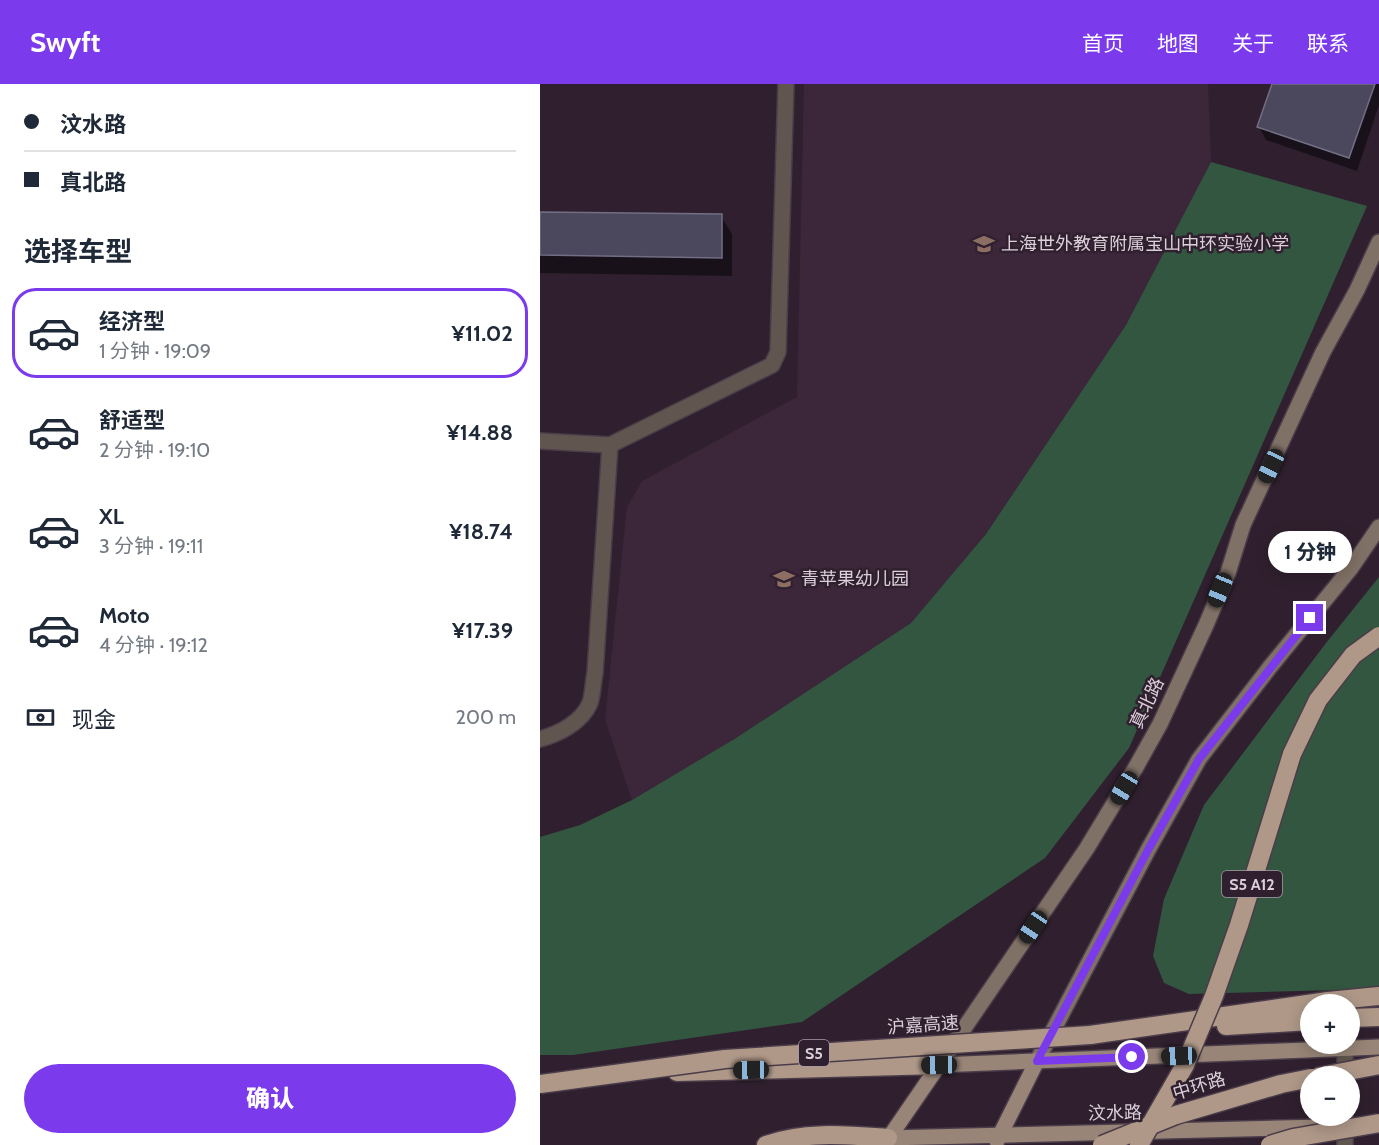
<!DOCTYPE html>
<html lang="zh">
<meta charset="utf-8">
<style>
body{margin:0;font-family:Cabin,"Noto Sans SC",sans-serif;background:#f6f6f7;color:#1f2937;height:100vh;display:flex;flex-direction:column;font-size:22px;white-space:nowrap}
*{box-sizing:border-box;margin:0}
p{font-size:20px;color:#747a83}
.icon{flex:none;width:33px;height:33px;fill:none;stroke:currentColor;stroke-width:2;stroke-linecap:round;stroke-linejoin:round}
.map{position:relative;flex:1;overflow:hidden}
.side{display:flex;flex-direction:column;background:#fff;width:540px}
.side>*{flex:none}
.hud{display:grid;align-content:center;height:132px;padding:0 24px;background:#fff}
.buttons{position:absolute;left:760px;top:910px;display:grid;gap:12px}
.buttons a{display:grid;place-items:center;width:60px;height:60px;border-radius:50%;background:#fff;box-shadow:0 3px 15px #0003;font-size:30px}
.end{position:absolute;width:27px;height:27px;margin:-14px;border:8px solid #7c3aed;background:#fff;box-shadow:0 0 0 3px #fff}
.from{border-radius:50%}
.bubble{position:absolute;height:42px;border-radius:21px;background:#fff;box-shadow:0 3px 15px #0003;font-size:20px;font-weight:800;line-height:42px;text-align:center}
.car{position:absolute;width:18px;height:36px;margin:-18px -9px;border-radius:8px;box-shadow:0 0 4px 2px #0007;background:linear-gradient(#222 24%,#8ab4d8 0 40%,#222 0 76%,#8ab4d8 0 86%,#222 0)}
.hud b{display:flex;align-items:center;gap:21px;height:57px;font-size:22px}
.hud b+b{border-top:2px solid #e0e1e3}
.hud i{width:15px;height:15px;background:#1f2937}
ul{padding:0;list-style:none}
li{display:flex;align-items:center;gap:18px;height:90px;margin:0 12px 9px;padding:0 12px;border:3px solid transparent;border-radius:24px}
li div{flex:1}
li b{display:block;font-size:22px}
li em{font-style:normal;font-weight:800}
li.on{border-color:#7c3aed}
li>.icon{width:54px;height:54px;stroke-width:1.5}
h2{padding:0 24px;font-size:27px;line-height:72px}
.pay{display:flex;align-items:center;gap:15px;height:66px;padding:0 24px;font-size:22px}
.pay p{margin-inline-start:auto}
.primary-button{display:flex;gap:12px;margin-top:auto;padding:12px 24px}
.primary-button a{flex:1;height:69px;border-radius:36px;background:#7c3aed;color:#fff;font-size:24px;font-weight:800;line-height:69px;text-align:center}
header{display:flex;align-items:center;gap:36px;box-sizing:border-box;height:84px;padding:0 30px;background:#7c3aed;color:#fff}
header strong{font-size:28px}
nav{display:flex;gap:33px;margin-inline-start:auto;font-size:21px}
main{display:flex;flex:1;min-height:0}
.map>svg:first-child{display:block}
.built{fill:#3c263a}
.green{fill:#325640}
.shadow{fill:#0007}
.building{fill:#4b475c;stroke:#726e85;stroke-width:1.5}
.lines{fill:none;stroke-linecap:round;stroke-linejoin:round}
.street-casing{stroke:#4b3c4a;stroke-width:18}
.secondary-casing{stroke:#4b3c4a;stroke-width:18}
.primary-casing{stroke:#4b3c4a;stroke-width:18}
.highway-casing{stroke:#4b3c4a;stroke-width:21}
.street{stroke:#60564f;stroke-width:15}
.secondary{stroke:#807166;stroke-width:15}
.primary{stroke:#988578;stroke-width:15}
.highway{stroke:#af9888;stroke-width:18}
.highway-bridge-casing{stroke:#4b3c4a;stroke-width:21;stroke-linecap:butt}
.highway-bridge{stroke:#af9888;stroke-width:18}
.route{stroke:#7c3aed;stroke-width:8}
.labels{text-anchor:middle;stroke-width:5;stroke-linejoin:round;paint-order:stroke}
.shield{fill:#30202f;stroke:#a89ba7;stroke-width:1.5}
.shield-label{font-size:16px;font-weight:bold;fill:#dbd0da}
.poi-label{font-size:18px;fill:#dbd0da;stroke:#30202f;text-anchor:start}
.street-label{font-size:18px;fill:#dbd0da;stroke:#30202f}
</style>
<header>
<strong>Swyft</strong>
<nav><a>首页</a><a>地图</a><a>关于</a><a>联系</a></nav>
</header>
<main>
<section class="side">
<div class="hud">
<b><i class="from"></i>汶水路</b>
<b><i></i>真北路</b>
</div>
<h2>选择车型</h2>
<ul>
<li class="on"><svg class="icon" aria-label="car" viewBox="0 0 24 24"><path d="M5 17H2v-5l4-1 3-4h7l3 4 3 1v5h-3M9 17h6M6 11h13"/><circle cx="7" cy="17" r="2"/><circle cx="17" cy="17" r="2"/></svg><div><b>经济型</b><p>1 分钟 · 19:09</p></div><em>¥11.02</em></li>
<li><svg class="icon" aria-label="car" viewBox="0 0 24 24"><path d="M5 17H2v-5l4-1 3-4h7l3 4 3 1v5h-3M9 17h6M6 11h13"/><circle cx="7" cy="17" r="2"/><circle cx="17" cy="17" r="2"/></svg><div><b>舒适型</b><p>2 分钟 · 19:10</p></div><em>¥14.88</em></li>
<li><svg class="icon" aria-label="car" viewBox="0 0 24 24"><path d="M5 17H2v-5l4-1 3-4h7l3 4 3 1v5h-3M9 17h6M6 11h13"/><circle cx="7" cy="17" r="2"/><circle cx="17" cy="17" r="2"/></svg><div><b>XL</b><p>3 分钟 · 19:11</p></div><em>¥18.74</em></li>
<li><svg class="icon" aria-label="car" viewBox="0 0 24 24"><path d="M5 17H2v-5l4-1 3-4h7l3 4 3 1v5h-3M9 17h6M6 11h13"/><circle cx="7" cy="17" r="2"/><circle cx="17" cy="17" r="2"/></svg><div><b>Moto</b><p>4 分钟 · 19:12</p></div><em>¥17.39</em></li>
</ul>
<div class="pay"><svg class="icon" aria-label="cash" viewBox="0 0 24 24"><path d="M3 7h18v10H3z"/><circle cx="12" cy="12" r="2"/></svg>现金<p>200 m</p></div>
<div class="primary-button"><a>确认</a></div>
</section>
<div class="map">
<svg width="839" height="1061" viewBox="0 0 839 1061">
<rect width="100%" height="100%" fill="#30202f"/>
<path class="built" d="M264 0H668L671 78 586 241 446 450 371 539 196 654 92 716 65 635 87 423 102 397 257 313Z"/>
<g class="green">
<path d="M671 78 827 122 589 664 505 774 262 938 33 971H0V753L40 741 92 716 196 654 371 539 446 450 586 241Z"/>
<path d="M839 493V905L649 910 624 899 613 872 624 815 664 721 786 559Z"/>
</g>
<g class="shadow">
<path d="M733 0H839V21L817 87 726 56 719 43Z"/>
<path d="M0 129 181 132 192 150V192L0 189Z"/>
</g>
<g class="building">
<path d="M732 0H835L809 74 717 43Z"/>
<path d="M0 128 182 130V174L0 171Z"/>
</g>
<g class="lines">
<defs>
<g id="street">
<path d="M0 357 70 361 232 281 238 268 246 0"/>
<path d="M0 655C19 650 42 638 50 619 53 610 53 598 55 589L70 361"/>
<path d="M805 966V993"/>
<path d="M805 1032V1061"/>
</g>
<g id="secondary">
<path d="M497 977 608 766 659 675 730 583 811 484 839 443"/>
<path d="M399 981 547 764 596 683 620 640 666 541 688 489 703 441 783 268 817 206 839 158"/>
</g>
<g id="primary">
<path d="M348 1054 782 1043"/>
<path d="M457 1057 497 977"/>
<path d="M344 1061 399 981 839 963"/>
</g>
<g id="highway">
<path d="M810 934 839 933"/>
<path d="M686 942 771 937"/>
<path d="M550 951 788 917 839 912"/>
<path d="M137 988 399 981"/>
<path d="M226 1061C264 1047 307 1051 348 1054"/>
</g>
</defs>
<use href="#street" class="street-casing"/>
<use href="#secondary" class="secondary-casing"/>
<use href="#primary" class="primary-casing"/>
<use href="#highway" class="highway-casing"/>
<use href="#street" class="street"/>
<use href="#secondary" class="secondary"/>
<use href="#primary" class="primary"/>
<use href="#highway" class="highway"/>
<defs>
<g id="highway-bridge">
<path d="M777 993 839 981"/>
<path d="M0 1000 185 975 550 951"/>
<path d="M562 1061 636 1031 741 1000 771 994"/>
<path d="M599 1061 645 981 674 912 699 841 752 670 778 616 813 571 839 552"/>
<path d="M730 1061 753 1054 839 1039"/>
</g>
</defs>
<use href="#highway-bridge" class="highway-bridge-casing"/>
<use href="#highway-bridge" class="highway-bridge"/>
</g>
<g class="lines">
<path class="route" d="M592 973 497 977 608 766 659 675 770 534"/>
</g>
<defs>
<symbol id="school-bare" viewBox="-9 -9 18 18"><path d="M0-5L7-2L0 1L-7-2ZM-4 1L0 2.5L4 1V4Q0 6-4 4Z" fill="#8d6e63" stroke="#30202f" stroke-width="2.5" paint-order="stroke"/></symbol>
</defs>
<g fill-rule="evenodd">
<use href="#school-bare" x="429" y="145" width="30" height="30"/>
<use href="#school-bare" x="229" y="480" width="30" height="30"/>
</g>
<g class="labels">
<g class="shield">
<rect x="682" y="787" width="60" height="26" rx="4.5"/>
<rect x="259" y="956" width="30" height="26" rx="4.5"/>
</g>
<g class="shield-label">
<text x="712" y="806">S5 A12</text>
<text x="274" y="975">S5</text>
</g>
<g class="poi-label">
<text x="461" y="166">上海世外教育附属宝山中环实验小学</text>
<text x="261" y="501">青苹果幼儿园</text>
</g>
<g class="street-label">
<text transform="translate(607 619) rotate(-64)" y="6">真北路</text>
<text transform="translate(383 941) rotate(-4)" y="6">沪嘉高速</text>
<text transform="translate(659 1002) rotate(-17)" y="6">中环路</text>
<text transform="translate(575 1029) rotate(-1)" y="6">汶水路</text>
</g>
</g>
</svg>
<div class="buttons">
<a>+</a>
<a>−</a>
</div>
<i class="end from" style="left:592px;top:973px"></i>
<i class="end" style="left:770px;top:534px"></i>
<div class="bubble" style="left:728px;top:447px;width:84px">1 分钟</div>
<i class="car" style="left:731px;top:382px;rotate:205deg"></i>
<i class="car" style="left:680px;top:506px;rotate:202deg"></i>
<i class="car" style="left:584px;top:704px;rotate:211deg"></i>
<i class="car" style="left:493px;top:843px;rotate:214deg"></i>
<i class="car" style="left:639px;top:972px;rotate:268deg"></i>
<i class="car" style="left:399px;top:981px;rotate:269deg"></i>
<i class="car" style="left:211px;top:986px;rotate:269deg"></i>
</div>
</main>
